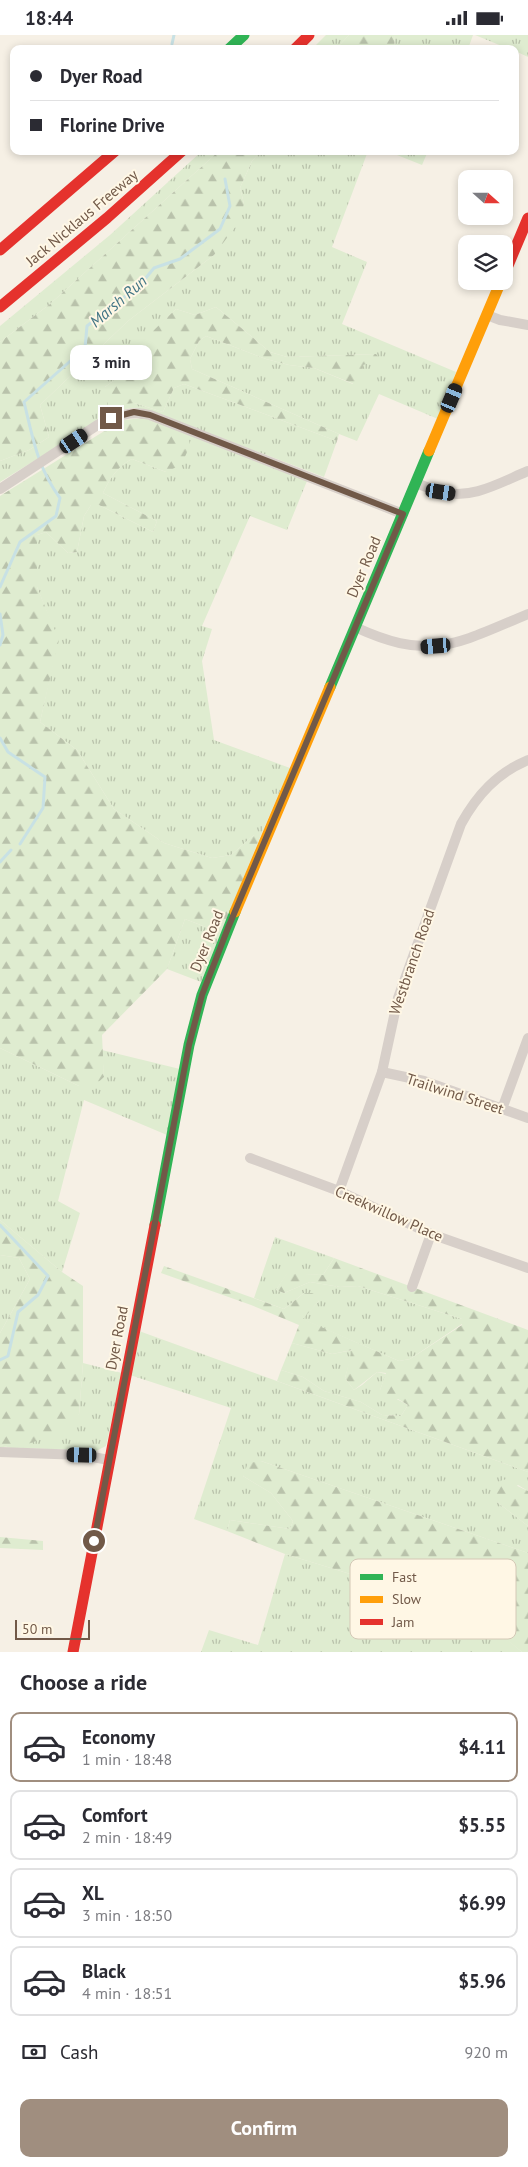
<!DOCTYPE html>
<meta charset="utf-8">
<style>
body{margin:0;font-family:"PT Sans",sans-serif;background:#f7f7f7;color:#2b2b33;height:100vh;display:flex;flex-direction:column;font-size:19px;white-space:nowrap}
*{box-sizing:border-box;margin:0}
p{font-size:16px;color:#7c7c81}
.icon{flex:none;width:28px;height:28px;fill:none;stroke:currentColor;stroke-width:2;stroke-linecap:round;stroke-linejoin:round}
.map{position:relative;height:1617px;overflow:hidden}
.drawer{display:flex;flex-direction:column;background:#fff;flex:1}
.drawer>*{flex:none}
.hud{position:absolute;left:10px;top:10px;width:509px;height:110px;border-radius:10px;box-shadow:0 2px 8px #0003;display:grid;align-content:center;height:110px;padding:0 20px;background:#fff}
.needle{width:32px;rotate:111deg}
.tools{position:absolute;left:458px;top:135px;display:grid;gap:10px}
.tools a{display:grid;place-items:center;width:55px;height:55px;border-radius:10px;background:#fff;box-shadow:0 2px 8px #0003;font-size:25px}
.scale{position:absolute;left:15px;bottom:12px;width:75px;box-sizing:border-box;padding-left:5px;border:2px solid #715948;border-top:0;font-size:14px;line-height:18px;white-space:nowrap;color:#715948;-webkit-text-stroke:4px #fff7e5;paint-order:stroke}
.end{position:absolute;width:22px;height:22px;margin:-11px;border:6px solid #715948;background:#fff;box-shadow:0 0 0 2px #fff}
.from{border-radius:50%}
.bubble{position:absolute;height:35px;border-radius:10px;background:#fff;box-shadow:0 2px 8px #0003;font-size:16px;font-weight:800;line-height:35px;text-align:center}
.car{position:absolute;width:15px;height:30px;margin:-15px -8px;border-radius:6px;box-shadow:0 0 4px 1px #0007;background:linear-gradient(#222 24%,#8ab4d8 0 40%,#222 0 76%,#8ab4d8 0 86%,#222 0)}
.hud b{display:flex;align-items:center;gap:18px;height:48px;font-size:19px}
.hud b+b{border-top:1px solid #e1e1e2}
.hud i{width:12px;height:12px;background:#2b2b33}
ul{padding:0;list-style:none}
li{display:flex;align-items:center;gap:15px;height:70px;margin:0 10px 8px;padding:0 10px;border:2px solid #e1e1e2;border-radius:10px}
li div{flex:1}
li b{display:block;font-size:19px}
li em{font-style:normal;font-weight:800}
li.selected{border-color:#a08e7f}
li>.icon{width:45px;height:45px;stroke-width:1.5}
h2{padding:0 20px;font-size:22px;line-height:60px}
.pay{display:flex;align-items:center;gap:12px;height:55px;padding:0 20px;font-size:19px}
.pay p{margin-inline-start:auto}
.primary-button{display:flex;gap:10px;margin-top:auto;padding:10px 20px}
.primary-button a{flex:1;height:58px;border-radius:10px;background:#a08e7f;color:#fff;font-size:20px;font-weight:800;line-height:58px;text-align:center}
.status{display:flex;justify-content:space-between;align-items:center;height:35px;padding:0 25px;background:#fff;direction:ltr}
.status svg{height:14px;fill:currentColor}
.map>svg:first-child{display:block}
.grass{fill:url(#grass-tufts)}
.forest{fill:url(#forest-firs)}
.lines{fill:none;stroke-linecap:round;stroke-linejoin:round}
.stream{stroke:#c8e1e4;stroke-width:3}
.street{stroke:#d7cfc9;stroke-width:10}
.fast{stroke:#30b455;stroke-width:11}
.slow{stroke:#ff9f0a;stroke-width:11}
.jam{stroke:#e5322d;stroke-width:11}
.route{stroke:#715948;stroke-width:6}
.labels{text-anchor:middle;stroke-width:4;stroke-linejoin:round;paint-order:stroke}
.street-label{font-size:15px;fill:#715948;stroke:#fff7e5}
.water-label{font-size:16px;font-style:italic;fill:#427585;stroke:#fff7e5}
.key{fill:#fff7e5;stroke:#d4c8b6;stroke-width:1}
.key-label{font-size:14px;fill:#715948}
</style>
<div class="status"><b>18:44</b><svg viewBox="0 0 49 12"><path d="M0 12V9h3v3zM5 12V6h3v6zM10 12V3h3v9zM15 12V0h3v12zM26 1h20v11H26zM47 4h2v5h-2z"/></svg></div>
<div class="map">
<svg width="528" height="1617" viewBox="0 0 528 1617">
<defs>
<pattern id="grass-tufts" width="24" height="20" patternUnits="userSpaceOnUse" patternTransform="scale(1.25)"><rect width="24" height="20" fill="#dfecd0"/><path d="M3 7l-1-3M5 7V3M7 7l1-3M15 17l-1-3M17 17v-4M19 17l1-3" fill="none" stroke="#b9c2ab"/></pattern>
<pattern id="forest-firs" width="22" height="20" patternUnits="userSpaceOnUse" patternTransform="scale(1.25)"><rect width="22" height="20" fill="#dfecd0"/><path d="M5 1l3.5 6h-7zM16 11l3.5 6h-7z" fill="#b9c2ab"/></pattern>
</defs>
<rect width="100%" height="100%" fill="#f6f0e5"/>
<g class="grass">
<path d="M326 0H349L336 14H312Z"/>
<path d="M395 0H473L468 14H394Z"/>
<path d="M475 0H528V22L515 16V14H509Z"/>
<path d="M202 116H219L50 269 0 307V291L110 200Z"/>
<path d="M261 116H368L332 212 367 227 342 289 456 337 438 384 379 359 357 406 339 399 192 334 190 324 199 306 206 301 266 324 289 330 314 333 353 349 363 330 376 319 287 322 270 317 216 272 195 280 176 274 154 296 144 323 105 352 134 368 163 377 174 353 184 349 337 406 324 442 161 380 135 373 116 375 0 447V426L29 415 49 402 40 370 128 286 214 220 244 169 240 153 252 126Z"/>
<path d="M387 116H428L422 130Z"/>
<path d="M188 398 307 446 287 495 250 481 202 591 212 594 202 626 214 705 290 733 261 800H254L231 820 212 823 164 808 114 774 77 715 40 687 58 605 37 552V500L46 497 68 518 77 517 84 481 91 470H99L153 497 157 486 103 458C110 443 118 431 132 424L166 437Z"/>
<path d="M185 884 211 894 223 893 201 947 167 934Z"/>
<path d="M0 1013 79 1051 104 1042 102 1015 180 1034 167 1100 84 1065 58 1166 80 1178 62 1237 0 1185Z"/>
<path d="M275 1202 334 1223 323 1240 287 1239 276 1255 284 1258 310 1247 340 1252 358 1251 462 1284V1289L410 1324 399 1326 302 1284 319 1266 304 1258 284 1274 254 1263Z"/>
<path d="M0 1220 19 1223 30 1244 0 1298Z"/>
<path d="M139 1296 528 1437V1456L518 1450 497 1467 528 1491V1518L261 1426 243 1441 271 1458 293 1486 290 1494 230 1485 227 1496 194 1484 231 1373 130 1340Z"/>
<path d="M292 1308 332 1319 353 1315 345 1343 354 1355 362 1350 377 1337 386 1339 380 1355 408 1370 401 1381 382 1380 361 1367 324 1356 303 1342 281 1335Z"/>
<path d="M83 1328 122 1338 106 1411 96 1416 0 1412V1410L15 1414 79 1379Z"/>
<path d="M285 1519 383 1549 503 1601 522 1617H201L209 1595 258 1610Z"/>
</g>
<g class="forest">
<path d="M349 0H395L394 14H336Z"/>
<path d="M219 116H261L252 126 240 153 244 169 239 187 214 220 128 286 40 370 49 402 29 415 0 426V307L50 269Z"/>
<path d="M216 272 270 317 287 322 376 319 380 324 363 330 362 343 354 349 314 333 289 330 266 324 206 301 199 306 190 324 192 334 339 399 337 406 184 349 174 353 163 377 134 368 108 371 105 352 144 323 153 296 176 274 195 280Z"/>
<path d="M145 383 188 398 190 411 181 430 166 437 132 424C118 431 110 443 103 458L157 486 153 497 99 470H91L84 481 77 517 68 518 46 497 37 500V552L59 605 40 687 77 715 114 774 164 808 212 823 231 820 254 800H261L223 893 211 894 185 884 167 934 102 1000 104 1042 94 1051H79L0 1013V461L122 385Z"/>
<path d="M0 1185 62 1237 83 1251V1328L79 1379 65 1395 15 1414 0 1410V1298L30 1244 19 1223 0 1220Z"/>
<path d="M334 1223 528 1295V1437L277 1346 281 1335 303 1342 324 1356 361 1367 382 1380 401 1381 408 1370 398 1364 381 1365 380 1355 386 1338 377 1337 354 1355 345 1343 352 1315 332 1319 292 1308 299 1290 251 1270 161 1238 164 1231 284 1274 304 1258H315L319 1266 303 1284 399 1326 410 1324 462 1290V1284L358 1251 340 1252 310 1247 284 1258 276 1255 287 1238 323 1240Z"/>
<path d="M261 1426 528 1518V1617H522L502 1601 383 1549 285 1519 227 1496 230 1485 290 1494 293 1486 271 1458 243 1441 248 1428Z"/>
<path d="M503 1444 528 1456V1491L497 1467 495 1452Z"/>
<path d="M0 1502 43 1506V1515L0 1513Z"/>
</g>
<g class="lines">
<g class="stream">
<path d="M172 9 174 0"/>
<path d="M0 552 20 507 56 481 60 463C37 432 33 403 24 367L85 313 87 291 140 250 154 233 180 224 220 194 230 171 225 144"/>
<path d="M0 579 3 600 0 610"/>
<path d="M0 703 8 717 45 742 43 773 20 809"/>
<path d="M0 827 11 815"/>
<path d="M0 1190 48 1241 38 1260 18 1277 8 1321 0 1325"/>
</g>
<g class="street">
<path d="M487 280 500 285 528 290"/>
<path d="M416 448C424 451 433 455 442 457 472 465 501 447 528 436"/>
<path d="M0 454 99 389C116 381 131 375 150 380L403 479"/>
<path d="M355 592C431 627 456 609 528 579"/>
<path d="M382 1037 424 1046 528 1083"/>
<path d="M502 1074 528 1003"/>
<path d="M250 1123 339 1156 431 1199 528 1233"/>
<path d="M339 1156 382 1037 398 963 461 789C477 760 497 738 528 725"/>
<path d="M412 1252 431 1199"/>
<path d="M0 1417 82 1420 109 1425"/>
</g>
<g class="fast">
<path d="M229 14 244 0"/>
<path d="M330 652 429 416"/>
<path d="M155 1190 189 1010 202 960 235 877"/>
</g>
<g class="slow">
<path d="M429 416 501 246"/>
<path d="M235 877 330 652"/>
</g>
<g class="jam">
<path d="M295 14 309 0"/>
<path d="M0 215 115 116"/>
<path d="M504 240 528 183"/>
<path d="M0 272 107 183 182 116"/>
<path d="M73 1617 155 1190"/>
</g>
</g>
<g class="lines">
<path class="route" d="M94 1506 189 1010 202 960 228 893 403 479 150 380 134 377 111 383"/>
</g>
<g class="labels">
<g class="street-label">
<text transform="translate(82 183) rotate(-40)" y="5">Jack Nicklaus Freeway</text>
<text transform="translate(364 532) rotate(-67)" y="5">Dyer Road</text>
<text transform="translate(207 906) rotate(-68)" y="5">Dyer Road</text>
<text transform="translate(412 927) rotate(-71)" y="5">Westbranch Road</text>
<text transform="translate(455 1059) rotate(18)" y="5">Trailwind Street</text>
<text transform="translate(389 1179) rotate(24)" y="5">Creekwillow Place</text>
<text transform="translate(117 1303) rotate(-79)" y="5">Dyer Road</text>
</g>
<g class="water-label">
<text transform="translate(118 266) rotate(-41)" y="6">Marsh Run</text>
</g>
</g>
<rect x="350" y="1524" width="166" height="80" rx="8" class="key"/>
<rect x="360" y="1539" width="23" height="6" fill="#30b455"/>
<rect x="360" y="1561" width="23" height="7" fill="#ff9f0a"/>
<rect x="360" y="1584" width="23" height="6" fill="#e5322d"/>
<g class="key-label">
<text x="392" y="1547">Fast</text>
<text x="392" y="1569">Slow</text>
<text x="392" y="1592">Jam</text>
</g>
</svg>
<div class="tools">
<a><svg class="needle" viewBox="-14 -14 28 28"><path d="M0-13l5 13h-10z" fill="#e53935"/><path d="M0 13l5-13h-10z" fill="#7c7c81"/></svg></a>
<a><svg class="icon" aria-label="layers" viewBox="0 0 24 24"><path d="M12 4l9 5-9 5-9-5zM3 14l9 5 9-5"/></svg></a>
</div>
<div class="scale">50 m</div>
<i class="end from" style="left:94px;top:1506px"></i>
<i class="end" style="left:111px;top:383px"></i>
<div class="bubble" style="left:70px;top:310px;width:82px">3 min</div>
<i class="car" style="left:452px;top:363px;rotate:23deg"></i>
<i class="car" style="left:74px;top:406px;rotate:56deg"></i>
<i class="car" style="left:441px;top:457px;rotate:99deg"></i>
<i class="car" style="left:436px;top:611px;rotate:265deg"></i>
<i class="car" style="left:82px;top:1420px;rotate:271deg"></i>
<div class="hud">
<b><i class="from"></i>Dyer Road</b>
<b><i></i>Florine Drive</b>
</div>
</div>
<section class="drawer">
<h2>Choose a ride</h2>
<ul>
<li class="selected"><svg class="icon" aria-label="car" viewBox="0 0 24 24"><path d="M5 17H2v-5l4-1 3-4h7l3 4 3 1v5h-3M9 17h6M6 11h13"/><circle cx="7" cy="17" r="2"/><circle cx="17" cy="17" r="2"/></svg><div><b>Economy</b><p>1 min · 18:48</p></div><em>$4.11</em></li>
<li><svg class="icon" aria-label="car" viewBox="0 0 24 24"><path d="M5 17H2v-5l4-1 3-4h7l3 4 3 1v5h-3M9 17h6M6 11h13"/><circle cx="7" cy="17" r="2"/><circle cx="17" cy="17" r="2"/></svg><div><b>Comfort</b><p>2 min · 18:49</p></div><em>$5.55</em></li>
<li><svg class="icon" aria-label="car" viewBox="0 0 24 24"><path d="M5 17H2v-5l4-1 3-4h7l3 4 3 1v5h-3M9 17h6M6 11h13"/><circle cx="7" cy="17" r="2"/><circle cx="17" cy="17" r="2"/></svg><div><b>XL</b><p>3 min · 18:50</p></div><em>$6.99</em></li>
<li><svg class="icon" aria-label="car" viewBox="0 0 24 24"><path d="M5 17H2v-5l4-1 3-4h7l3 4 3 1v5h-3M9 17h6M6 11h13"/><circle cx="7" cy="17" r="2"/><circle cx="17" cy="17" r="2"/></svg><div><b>Black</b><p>4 min · 18:51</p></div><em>$5.96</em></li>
</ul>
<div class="pay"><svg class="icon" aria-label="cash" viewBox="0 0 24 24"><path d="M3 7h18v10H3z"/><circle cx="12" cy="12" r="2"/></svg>Cash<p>920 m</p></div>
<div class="primary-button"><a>Confirm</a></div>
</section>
